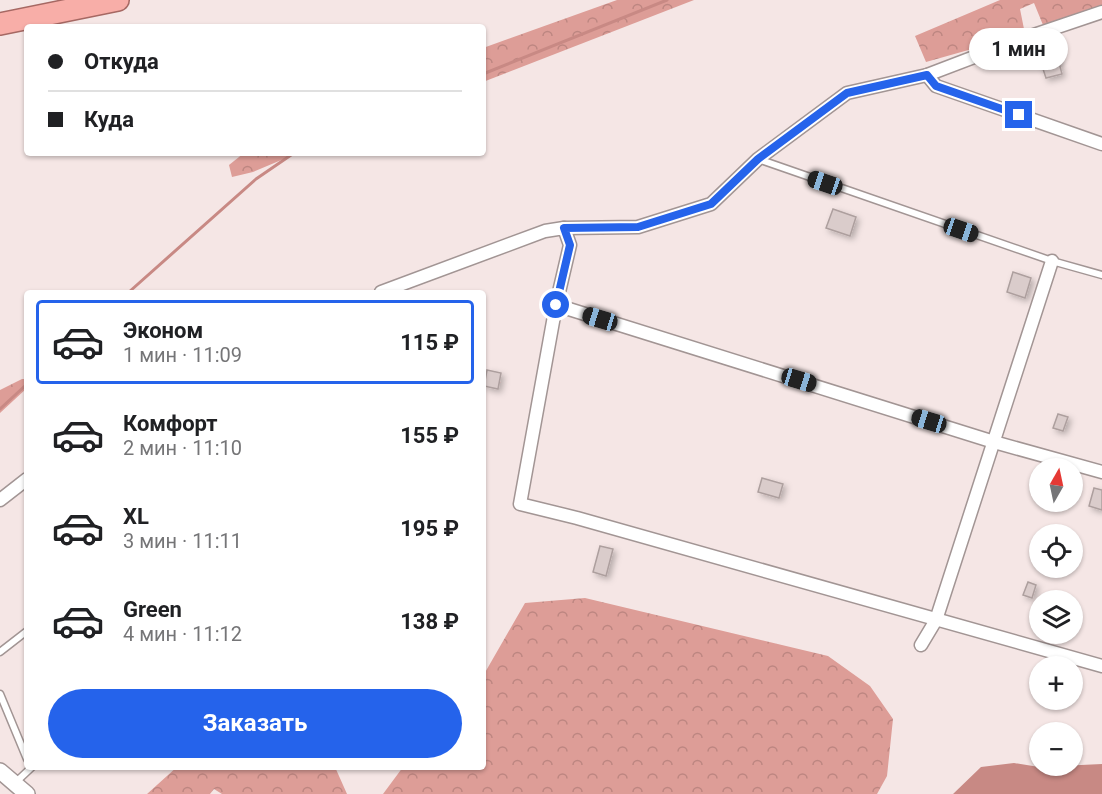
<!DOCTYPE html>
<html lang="ru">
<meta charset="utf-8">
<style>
body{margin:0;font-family:Roboto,sans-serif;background:#f6f6f6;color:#202124;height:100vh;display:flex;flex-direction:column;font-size:22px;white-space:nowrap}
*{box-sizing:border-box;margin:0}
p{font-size:20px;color:#757577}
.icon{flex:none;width:33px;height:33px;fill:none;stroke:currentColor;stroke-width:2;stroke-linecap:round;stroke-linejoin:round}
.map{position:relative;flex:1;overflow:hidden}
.details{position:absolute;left:24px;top:290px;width:462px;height:480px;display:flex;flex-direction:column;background:#fff;border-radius:6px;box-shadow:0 2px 4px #0004}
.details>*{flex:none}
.hud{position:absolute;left:24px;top:24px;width:462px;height:132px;border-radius:6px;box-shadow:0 2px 4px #0004;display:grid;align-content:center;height:132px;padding:0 24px;background:#fff}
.needle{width:39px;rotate:9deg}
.fabs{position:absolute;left:1029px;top:458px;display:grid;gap:12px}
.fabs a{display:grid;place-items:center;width:54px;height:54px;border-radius:50%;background:#fff;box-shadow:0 2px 4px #0004;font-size:30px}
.end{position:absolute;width:27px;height:27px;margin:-14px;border:8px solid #2563eb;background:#fff;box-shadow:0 0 0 3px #fff}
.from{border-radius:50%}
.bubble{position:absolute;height:42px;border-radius:21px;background:#fff;box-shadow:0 2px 4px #0004;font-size:20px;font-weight:700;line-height:42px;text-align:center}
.car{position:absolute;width:18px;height:36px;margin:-18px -9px;border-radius:8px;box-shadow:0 0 4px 2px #0007;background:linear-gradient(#222 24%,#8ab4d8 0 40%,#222 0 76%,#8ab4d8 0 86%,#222 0)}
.hud b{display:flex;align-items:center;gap:21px;height:57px;font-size:22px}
.hud b+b{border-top:2px solid #e0e0e0}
.hud i{width:15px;height:15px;background:#202124}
ul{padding:10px 0 0;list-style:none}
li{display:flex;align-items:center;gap:18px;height:84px;margin:0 12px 9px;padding:0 12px;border:3px solid transparent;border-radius:6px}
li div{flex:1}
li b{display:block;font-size:22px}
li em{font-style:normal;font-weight:700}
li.selected{border-color:#2563eb}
li>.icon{width:54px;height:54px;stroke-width:1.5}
.cta{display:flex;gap:12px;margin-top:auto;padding:12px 24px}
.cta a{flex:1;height:69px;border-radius:36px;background:#2563eb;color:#fff;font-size:24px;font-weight:700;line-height:69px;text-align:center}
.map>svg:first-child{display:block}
.forest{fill:url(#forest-crowns)}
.water{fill:#c88984}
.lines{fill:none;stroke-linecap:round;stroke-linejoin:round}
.stream{stroke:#c88984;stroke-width:3}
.building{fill:#dacccb;stroke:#ad9f9e;stroke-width:1.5;filter:url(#shadow)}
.service-casing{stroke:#a29594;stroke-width:9}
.minor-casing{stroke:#a29594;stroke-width:15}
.tertiary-casing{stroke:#a29594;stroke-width:18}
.trunk-casing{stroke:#a66863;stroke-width:24}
.service{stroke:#fff;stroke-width:6}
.minor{stroke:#fff;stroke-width:12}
.tertiary{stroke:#fff;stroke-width:15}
.trunk{stroke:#f8aea8;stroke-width:21}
.route{stroke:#2563eb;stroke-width:8}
</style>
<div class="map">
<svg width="1102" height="794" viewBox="0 0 1102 794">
<defs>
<pattern id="forest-crowns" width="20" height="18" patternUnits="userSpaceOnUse" patternTransform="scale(1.5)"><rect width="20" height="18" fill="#dd9d97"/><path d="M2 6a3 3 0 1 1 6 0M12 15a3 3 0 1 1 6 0" fill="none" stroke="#bd8681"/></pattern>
<filter id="shadow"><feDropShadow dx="3" dy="3" stdDeviation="3" flood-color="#0004"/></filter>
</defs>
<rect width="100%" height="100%" fill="#f5e6e5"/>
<g class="forest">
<path d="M617 0H694L483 82V48Z"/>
<path d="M1000 0H1102V6L1043 25 1034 3 1020 9 1025 34 926 62 915 36Z"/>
<path d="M244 153H298L253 172 232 177 229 165Z"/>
<path d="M22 379H27V388L0 413V390Z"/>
<path d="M585 598 828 656 870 686 893 719 887 776 877 794H383L403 767 483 766V676L525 603Z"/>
<path d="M178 766 335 767 347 794H222L214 789 210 794H147Z"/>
</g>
<path class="water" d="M1014 763 1039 767 1102 764V794H953L981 767Z"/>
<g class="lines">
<g class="stream">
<path d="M483 74 667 0"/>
<path d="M129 292 256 179 294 153"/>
<path d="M0 409 27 384"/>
</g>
</g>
<g class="building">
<path d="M1057 55 1062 74 1046 78 1040 60Z"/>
<path d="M833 209 856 217 850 236 826 228Z"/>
<path d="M1013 272 1031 278 1025 298 1007 292Z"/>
<path d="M487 370 501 373 498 389 484 386Z"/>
<path d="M1058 414 1068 417 1063 431 1053 428Z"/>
<path d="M762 478 783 484 779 498 758 492Z"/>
<path d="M1094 488 1102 490V510L1089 506Z"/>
<path d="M600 546 613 549 606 576 593 572Z"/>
<path d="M1028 582 1036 585 1032 598 1023 595Z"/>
</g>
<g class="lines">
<defs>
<g id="service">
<path d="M758 159 1052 261 1102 275"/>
<path d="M0 652 27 631"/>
<path d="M0 694 27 759"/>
<path d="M16 782 33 766"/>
</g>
<g id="minor">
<path d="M927 75 936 86 1102 144"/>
<path d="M564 228 638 227 711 204 758 159 847 93 927 75 1016 41 1102 12"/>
<path d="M381 292 545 231 564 228 570 245 556 305 994 442 1102 472"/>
<path d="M556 305 520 504 577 518 1102 666"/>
<path d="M0 500 27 479"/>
<path d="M921 645 936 620 1052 261"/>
</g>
<path id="tertiary" d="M0 771 27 794"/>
<path id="trunk" d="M0 24 118 0"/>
</defs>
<use href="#service" class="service-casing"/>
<use href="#minor" class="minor-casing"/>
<use href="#tertiary" class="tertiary-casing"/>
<use href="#trunk" class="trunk-casing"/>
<use href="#service" class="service"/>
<use href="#minor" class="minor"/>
<use href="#tertiary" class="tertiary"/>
<use href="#trunk" class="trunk"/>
</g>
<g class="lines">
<path class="route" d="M556 305 570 245 564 228 638 227 711 204 758 159 847 93 927 75 936 86 1019 115"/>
</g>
</svg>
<div class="fabs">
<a><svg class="needle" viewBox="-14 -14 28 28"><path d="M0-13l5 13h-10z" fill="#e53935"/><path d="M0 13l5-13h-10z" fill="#757577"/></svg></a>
<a><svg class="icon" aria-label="locate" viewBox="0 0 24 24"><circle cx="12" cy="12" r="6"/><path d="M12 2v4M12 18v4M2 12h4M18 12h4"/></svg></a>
<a><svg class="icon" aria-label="layers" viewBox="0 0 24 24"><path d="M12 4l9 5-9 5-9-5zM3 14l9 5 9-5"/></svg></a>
<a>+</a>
<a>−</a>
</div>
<i class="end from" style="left:556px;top:305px"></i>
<i class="end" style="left:1019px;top:115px"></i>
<div class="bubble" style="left:969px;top:28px;width:99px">1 мин</div>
<i class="car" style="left:825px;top:183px;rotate:289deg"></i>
<i class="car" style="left:961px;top:230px;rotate:109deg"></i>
<i class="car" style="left:600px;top:319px;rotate:287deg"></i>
<i class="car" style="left:799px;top:380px;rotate:107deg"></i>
<i class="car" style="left:929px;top:421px;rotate:287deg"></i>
<div class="hud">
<b><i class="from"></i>Откуда</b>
<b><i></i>Куда</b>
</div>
<section class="details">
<ul>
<li class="selected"><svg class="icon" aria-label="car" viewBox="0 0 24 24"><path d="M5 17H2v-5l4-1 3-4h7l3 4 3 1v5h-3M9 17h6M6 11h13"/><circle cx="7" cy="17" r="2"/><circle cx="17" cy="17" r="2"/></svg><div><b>Эконом</b><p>1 мин · 11:09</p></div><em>115 ₽</em></li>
<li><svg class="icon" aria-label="car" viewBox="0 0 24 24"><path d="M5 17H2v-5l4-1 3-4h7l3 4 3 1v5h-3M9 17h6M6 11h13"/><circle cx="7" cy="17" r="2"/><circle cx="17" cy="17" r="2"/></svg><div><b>Комфорт</b><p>2 мин · 11:10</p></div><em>155 ₽</em></li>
<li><svg class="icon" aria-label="car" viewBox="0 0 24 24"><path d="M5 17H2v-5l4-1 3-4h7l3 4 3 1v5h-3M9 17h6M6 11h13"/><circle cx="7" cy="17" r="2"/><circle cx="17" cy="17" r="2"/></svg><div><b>XL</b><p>3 мин · 11:11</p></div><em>195 ₽</em></li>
<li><svg class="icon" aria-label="car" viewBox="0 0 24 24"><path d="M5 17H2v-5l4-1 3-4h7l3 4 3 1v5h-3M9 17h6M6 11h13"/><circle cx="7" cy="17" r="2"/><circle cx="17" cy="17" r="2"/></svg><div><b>Green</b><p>4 мин · 11:12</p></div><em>138 ₽</em></li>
</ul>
<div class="cta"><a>Заказать</a></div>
</section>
</div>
